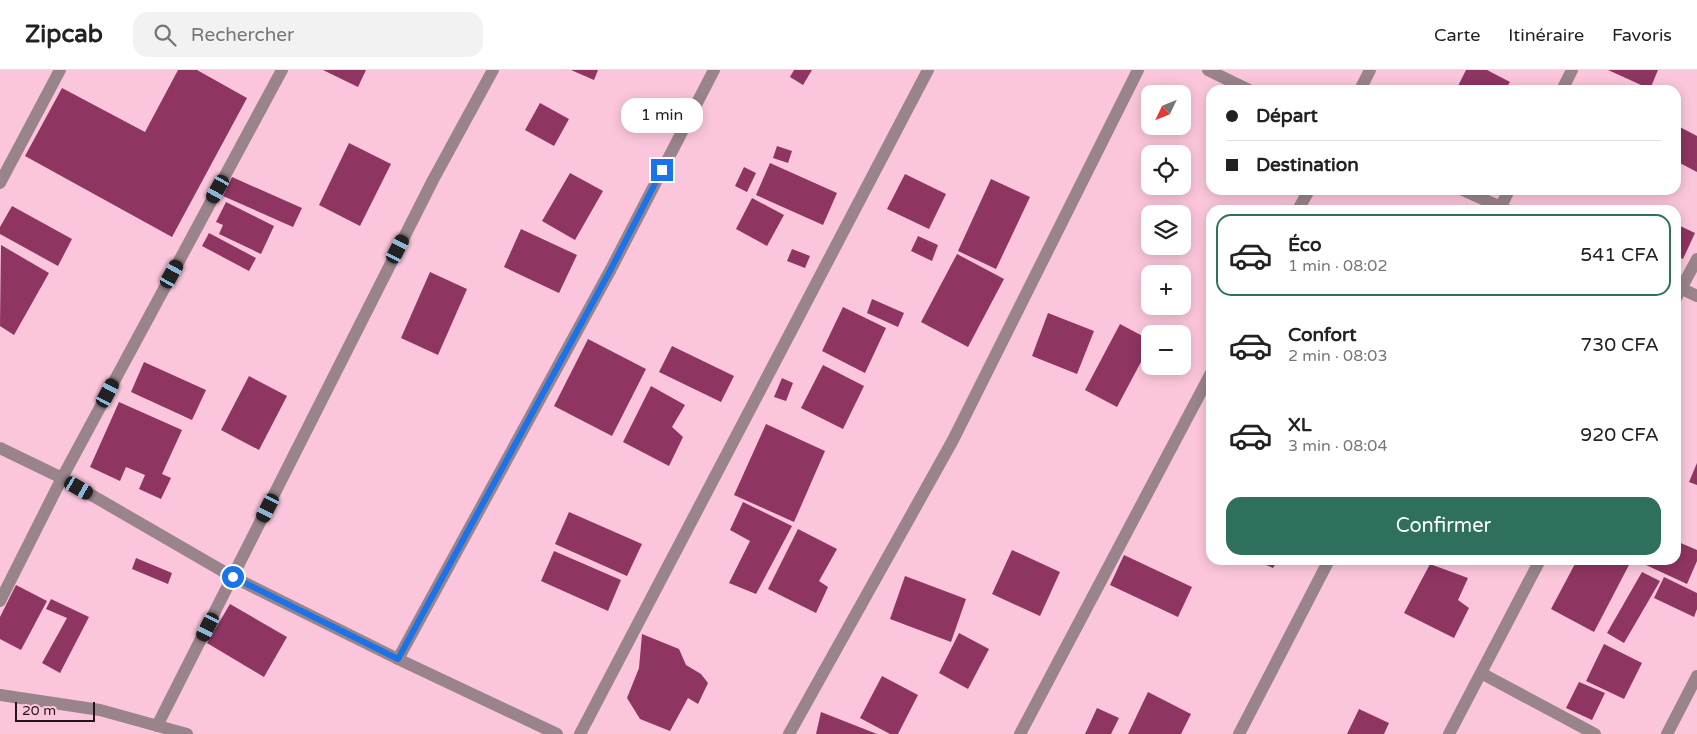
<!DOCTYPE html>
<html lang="fr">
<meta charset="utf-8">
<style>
body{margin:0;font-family:"Varela Round",sans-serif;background:#f2f2f2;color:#222;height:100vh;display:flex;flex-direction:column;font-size:19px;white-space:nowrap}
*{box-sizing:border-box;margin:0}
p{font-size:16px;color:#767676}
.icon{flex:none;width:28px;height:28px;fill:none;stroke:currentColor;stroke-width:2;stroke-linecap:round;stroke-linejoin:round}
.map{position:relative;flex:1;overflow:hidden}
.drawer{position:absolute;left:1206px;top:135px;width:475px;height:360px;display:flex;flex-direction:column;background:#fff;border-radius:15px;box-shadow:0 2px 12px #0003}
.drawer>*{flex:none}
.guide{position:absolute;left:1206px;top:15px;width:475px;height:110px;border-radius:15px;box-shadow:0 2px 12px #0003;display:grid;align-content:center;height:110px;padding:0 20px;background:#fff}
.needle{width:32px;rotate:227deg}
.controls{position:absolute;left:1141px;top:15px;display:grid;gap:10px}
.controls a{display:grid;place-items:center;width:50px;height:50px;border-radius:10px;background:#fff;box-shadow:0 2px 12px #0003;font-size:25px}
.scale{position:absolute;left:15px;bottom:12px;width:80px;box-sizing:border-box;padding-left:5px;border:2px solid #26141c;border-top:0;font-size:14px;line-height:18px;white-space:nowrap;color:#26141c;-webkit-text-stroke:4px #fbc6db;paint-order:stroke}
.end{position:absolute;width:22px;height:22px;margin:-11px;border:6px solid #1a73e8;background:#fff;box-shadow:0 0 0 2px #fff}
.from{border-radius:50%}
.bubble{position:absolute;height:35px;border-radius:15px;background:#fff;box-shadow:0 2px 12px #0003;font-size:16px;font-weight:600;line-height:35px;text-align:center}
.car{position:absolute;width:15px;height:30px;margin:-15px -8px;border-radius:6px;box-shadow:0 0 4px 1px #0007;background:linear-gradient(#222 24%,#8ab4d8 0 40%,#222 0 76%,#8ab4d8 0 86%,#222 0)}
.guide b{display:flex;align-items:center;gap:18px;height:48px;font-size:19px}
.guide b+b{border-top:1px solid #e0e0e0}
.guide i{width:12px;height:12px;background:#222}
ul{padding:9px 0 0;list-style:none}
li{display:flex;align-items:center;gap:15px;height:82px;margin:0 10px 8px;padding:0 10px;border:2px solid transparent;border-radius:15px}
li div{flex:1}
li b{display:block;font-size:19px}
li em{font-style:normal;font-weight:600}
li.active{border-color:#2e6f5d}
li>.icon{width:45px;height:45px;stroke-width:1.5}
.action{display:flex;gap:10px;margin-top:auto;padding:10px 20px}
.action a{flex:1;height:58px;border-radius:15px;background:#2e6f5d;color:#fff;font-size:20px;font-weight:600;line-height:58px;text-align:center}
header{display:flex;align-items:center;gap:30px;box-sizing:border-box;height:70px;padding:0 25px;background:#fff;border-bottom:1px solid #e0e0e0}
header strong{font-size:24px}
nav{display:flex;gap:28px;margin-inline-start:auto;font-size:18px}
.search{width:350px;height:45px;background:#f2f2f2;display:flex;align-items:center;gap:12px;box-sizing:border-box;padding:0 18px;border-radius:15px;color:#767676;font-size:19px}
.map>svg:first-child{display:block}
.building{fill:#8e3561}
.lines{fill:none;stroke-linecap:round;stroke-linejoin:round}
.minor{stroke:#9a848c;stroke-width:12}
.route{stroke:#1a73e8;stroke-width:6}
</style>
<header>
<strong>Zipcab</strong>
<div class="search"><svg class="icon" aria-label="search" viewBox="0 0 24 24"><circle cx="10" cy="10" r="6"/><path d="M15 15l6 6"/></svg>Rechercher</div>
<nav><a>Carte</a><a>Itinéraire</a><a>Favoris</a></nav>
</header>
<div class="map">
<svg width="1697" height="664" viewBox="0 0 1697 664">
<rect width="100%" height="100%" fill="#fbc6db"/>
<g class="building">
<path d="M178 0H197L247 28 172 167 25 86 62 18 145 62Z"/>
<path d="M323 0H366L358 17Z"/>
<path d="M571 0H598L594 10Z"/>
<path d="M794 0H812L803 15 790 7Z"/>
<path d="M1466 0H1487L1510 12 1505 20H1456Z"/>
<path d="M1608 0H1658L1650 19Z"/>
<path d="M540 33 569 49 554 76 525 60Z"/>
<path d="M1676 55 1697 66V102L1676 91Z"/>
<path d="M349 73 391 94 360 156 319 135Z"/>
<path d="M777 76 792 81 788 93 773 88Z"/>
<path d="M770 93 837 123 823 155 756 125Z"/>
<path d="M744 97 756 103 747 122 735 116Z"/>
<path d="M570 103 603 121 575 170 542 151Z"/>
<path d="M905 104 946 124 929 159 887 139Z"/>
<path d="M232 107 302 138 293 157 223 126Z"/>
<path d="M991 109 1030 127 996 199 958 181Z"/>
<path d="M752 128 784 145 767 176 736 159Z"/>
<path d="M226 132 274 156 261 184 219 164 223 155 216 152Z"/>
<path d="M12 136 72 169 58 196 0 164V157Z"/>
<path d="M1676 154 1695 163 1683 189 1676 186Z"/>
<path d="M521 159 577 185 559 223 504 197Z"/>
<path d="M209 163 256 188 249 201 202 176Z"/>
<path d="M918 166 938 175 932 191 911 181Z"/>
<path d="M1 175 49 203 14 265 0 256Z"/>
<path d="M792 179 810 186 805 198 787 191Z"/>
<path d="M957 184 1004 209 968 277 921 252Z"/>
<path d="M430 202 467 219 438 285 401 268Z"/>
<path d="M872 229 904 243 898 257 867 243Z"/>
<path d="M843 237 886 258 865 303 822 281Z"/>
<path d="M1048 243 1094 261 1077 304 1032 286Z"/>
<path d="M1120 254 1150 270V275L1117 337 1085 320Z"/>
<path d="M588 269 646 299 612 366 554 336Z"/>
<path d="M672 276 734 306 721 332 659 302Z"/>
<path d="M144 292 206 320 192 350 131 322Z"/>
<path d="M823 295 864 316 843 359 801 338Z"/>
<path d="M249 306 287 326 259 380 221 360Z"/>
<path d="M782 308 793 313 786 331 774 327Z"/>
<path d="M651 316 685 335 672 357 683 367 669 396 623 372Z"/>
<path d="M119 332 182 360 162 404 171 408 161 429 139 419 145 405 126 397 120 411 90 397Z"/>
<path d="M766 354 825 381 794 452 734 425Z"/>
<path d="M1697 393V415L1689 412Z"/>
<path d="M743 432 792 456 756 524 729 513 750 471 730 460Z"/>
<path d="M569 442 642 474 627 506 555 474Z"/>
<path d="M798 459 837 479 819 511 828 517 816 543 768 519Z"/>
<path d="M1676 471 1697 480V491L1687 514 1646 495 1649 490H1676Z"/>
<path d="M1012 480 1060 502 1040 546 992 524Z"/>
<path d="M554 481 621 510 608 541 541 511Z"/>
<path d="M1124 485 1192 517 1178 547 1110 515Z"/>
<path d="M136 488 172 503 168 514 132 499Z"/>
<path d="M1255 490H1278L1273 498Z"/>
<path d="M1577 490H1625L1630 493 1594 562 1551 539Z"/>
<path d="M1430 494 1468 508 1458 530 1469 538 1454 568 1404 543Z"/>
<path d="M1642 502 1660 511 1624 573 1607 563Z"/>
<path d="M905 506 966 529 951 572 890 549Z"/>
<path d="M1664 507 1697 523V539L1694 547 1654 528Z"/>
<path d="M16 515 47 531 21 580 0 569V547Z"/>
<path d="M51 529 89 547 60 603 42 593 67 548 46 539Z"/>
<path d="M230 534 287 567 264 607 207 573Z"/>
<path d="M959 563 989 579 968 619 939 603Z"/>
<path d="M642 564 679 579 686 595 701 604 708 613 698 634 688 628 670 661 640 649 627 628 639 598Z"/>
<path d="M1604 574 1642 593 1624 629 1586 611Z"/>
<path d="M882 606 918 625 898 664H890L860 648Z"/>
<path d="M1579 612 1605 623 1592 650 1566 638Z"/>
<path d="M1148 622 1191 644 1181 664H1128Z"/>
<path d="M1097 638 1119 648 1111 664H1085Z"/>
<path d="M1359 639 1389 653 1384 664H1347Z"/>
<path d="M821 642 877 664H816Z"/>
</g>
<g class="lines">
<g class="minor">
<path d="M1208 0 1249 20"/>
<path d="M1360 20 1370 0"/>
<path d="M1562 20 1572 0"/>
<path d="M0 113 60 0"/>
<path d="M1463 120 1507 140"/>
<path d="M1298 140 1309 120"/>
<path d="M1499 140 1509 120"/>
<path d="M1676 216 1697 226"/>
<path d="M1676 228 1697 189"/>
<path d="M0 378 62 408 233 507 398 589 557 664"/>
<path d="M0 531 62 408 282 0"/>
<path d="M398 589 611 199 714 0"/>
<path d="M1481 603 1595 664"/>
<path d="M0 625 100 640 187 664"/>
<path d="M157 656 433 110 493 0"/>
<path d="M580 664 928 0"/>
<path d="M789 664 953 370 1138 0"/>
<path d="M1020 664 1211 303"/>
<path d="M1239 664 1329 490"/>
<path d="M1449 664 1540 490"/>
<path d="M1667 664 1697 606"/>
</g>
</g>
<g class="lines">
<path class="route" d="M233 507 398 589 611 199 662 100"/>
</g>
</svg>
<div class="controls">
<a><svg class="needle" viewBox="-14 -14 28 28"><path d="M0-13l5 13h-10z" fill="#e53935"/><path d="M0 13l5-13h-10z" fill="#767676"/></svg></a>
<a><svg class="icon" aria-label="locate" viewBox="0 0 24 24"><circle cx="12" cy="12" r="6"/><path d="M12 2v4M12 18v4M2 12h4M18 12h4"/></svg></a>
<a><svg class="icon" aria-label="layers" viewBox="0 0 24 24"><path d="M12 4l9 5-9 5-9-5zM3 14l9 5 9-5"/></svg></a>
<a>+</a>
<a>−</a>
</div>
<div class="scale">20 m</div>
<i class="end from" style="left:233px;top:507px"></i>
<i class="end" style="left:662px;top:100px"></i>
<div class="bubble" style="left:621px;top:28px;width:82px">1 min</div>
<i class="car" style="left:218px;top:119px;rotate:209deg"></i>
<i class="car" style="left:398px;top:179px;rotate:27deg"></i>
<i class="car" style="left:172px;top:204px;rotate:29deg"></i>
<i class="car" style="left:108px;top:323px;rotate:28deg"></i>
<i class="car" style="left:79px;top:418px;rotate:120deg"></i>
<i class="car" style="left:268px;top:438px;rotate:207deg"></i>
<i class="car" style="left:208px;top:557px;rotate:207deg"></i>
<div class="guide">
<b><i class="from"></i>Départ</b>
<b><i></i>Destination</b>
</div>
<section class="drawer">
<ul>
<li class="active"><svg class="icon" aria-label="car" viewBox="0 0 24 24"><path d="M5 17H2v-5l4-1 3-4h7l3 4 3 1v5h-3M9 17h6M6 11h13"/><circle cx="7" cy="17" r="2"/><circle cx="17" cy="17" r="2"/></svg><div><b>Éco</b><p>1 min · 08:02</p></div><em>541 CFA</em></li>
<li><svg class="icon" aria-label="car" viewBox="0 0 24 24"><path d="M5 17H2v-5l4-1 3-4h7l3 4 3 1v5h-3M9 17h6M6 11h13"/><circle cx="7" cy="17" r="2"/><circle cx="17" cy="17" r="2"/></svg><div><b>Confort</b><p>2 min · 08:03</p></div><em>730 CFA</em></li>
<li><svg class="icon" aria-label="car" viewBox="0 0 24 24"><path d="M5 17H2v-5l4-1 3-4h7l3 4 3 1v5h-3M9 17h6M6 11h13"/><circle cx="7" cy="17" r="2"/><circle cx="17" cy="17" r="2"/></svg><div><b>XL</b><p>3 min · 08:04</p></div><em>920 CFA</em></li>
</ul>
<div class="action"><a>Confirmer</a></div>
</section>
</div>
